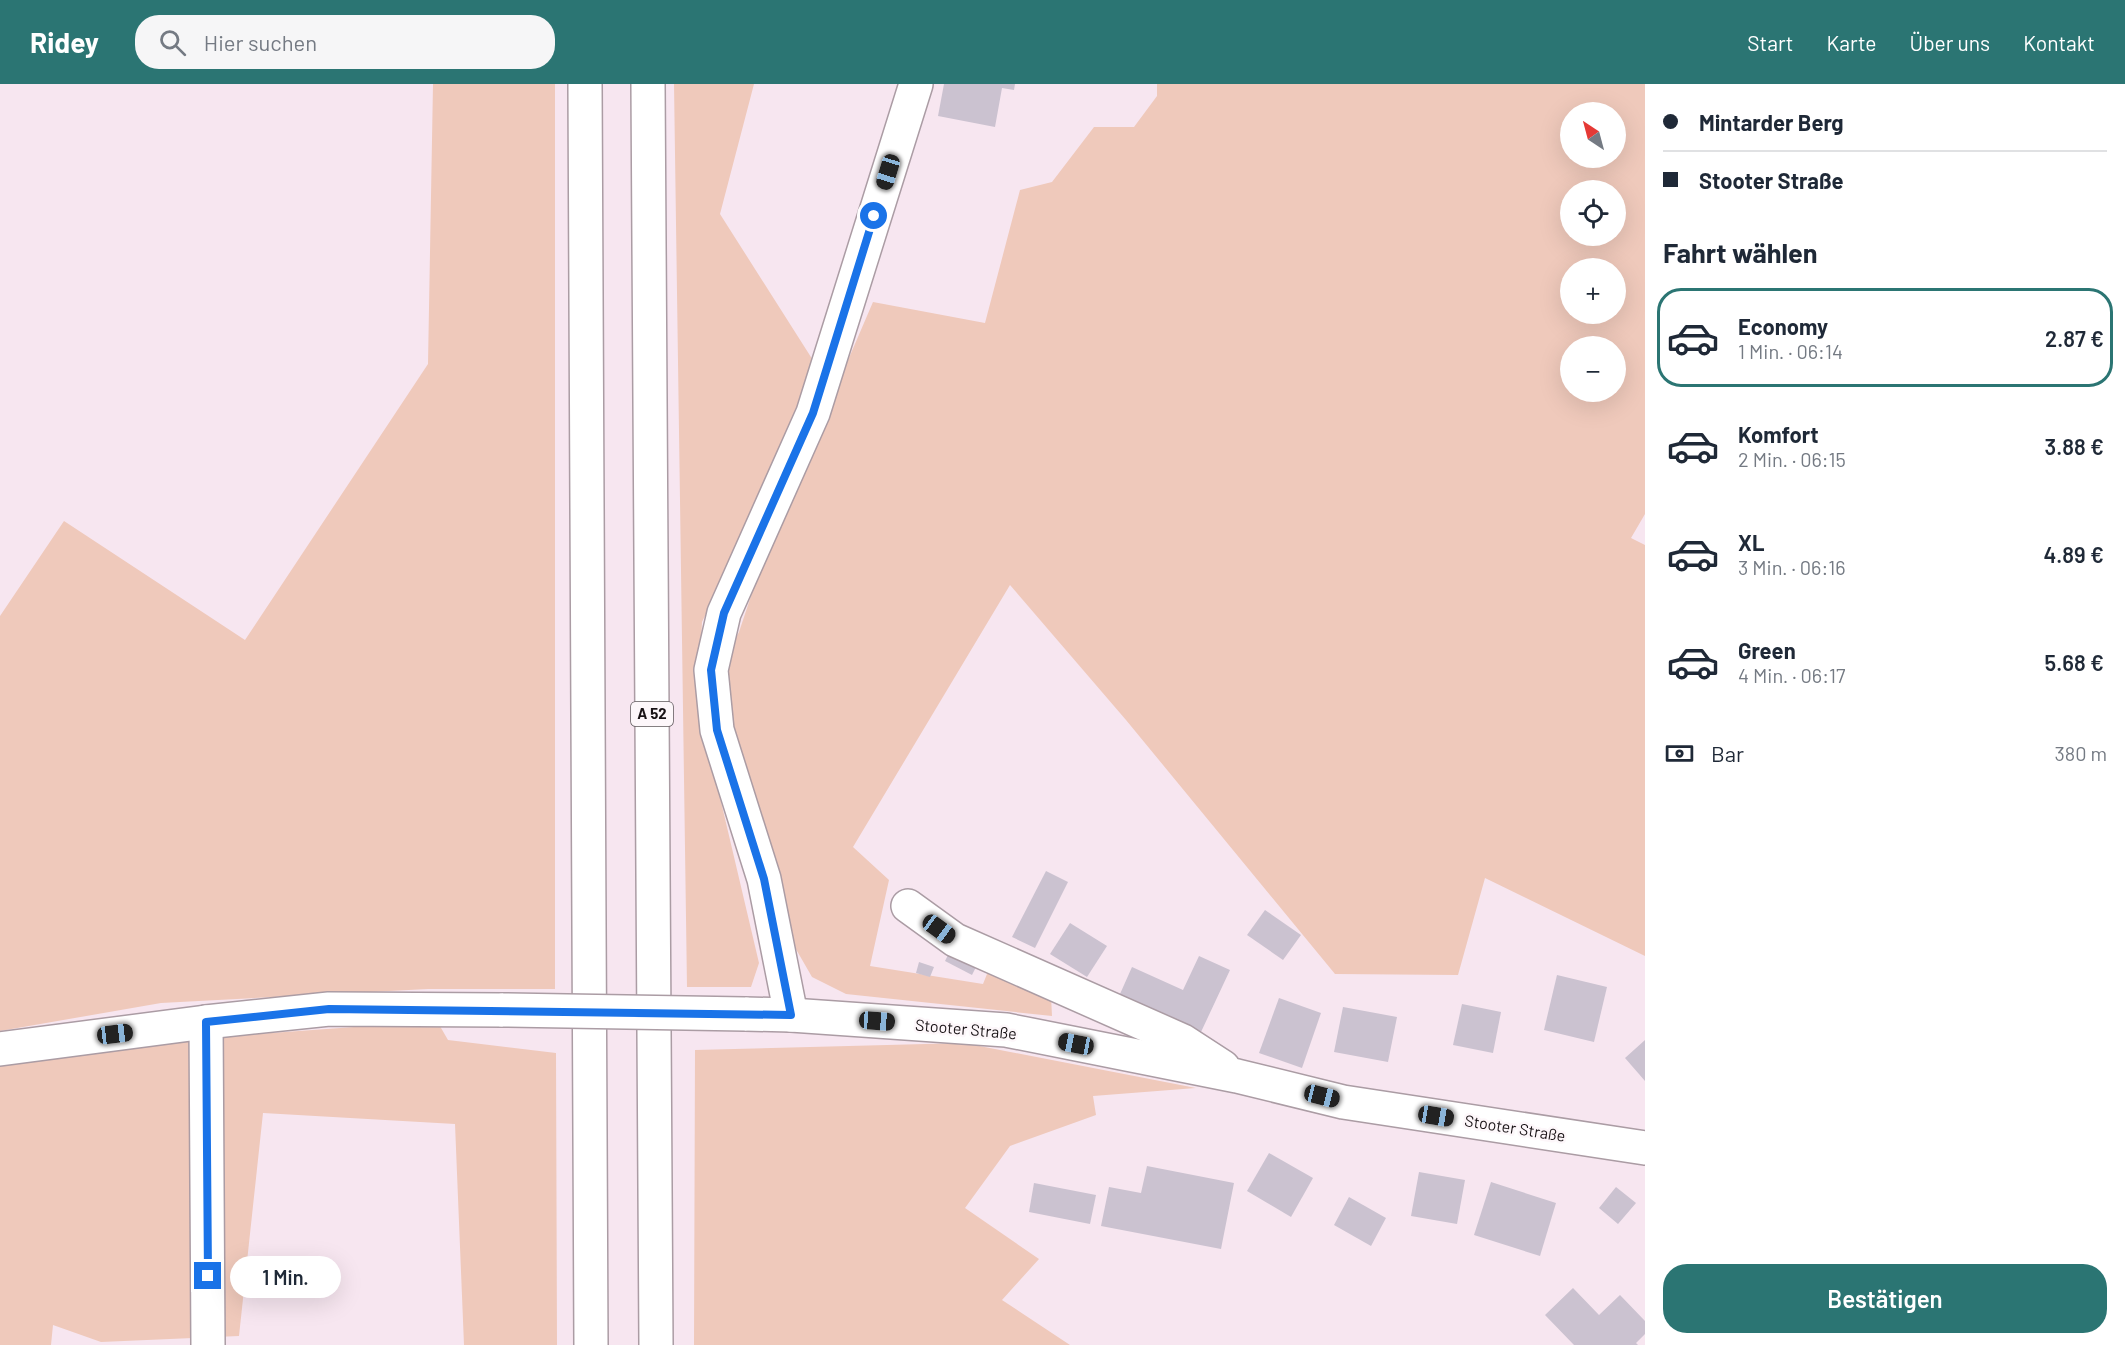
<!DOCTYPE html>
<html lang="de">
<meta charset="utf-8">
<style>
body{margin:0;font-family:Barlow,sans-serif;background:#f6f6f7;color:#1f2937;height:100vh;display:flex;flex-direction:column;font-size:22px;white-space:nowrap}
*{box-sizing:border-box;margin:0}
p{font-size:20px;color:#747a83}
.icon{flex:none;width:33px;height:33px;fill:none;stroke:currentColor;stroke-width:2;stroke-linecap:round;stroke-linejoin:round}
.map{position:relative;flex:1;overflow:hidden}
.side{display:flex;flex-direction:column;background:#fff;width:480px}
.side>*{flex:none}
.hud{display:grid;align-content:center;height:132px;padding:0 18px;background:#fff}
.needle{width:39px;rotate:324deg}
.buttons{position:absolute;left:1560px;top:18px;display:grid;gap:12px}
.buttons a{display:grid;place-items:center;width:66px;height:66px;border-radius:50%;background:#fff;box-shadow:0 6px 24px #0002;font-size:30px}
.end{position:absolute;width:27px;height:27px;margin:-14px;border:8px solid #1a73e8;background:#fff;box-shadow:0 0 0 3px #fff}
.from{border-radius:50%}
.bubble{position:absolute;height:42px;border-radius:21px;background:#fff;box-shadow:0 6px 24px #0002;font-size:20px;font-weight:600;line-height:42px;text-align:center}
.car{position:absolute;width:18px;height:36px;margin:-18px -9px;border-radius:8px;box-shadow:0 0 4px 2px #0007;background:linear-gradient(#222 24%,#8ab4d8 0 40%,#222 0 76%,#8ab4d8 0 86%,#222 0)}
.hud b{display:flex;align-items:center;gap:21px;height:57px;font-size:22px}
.hud b+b{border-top:2px solid #e0e1e3}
.hud i{width:15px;height:15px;background:#1f2937}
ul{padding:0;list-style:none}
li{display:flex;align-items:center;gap:18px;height:99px;margin:0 12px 9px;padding:0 6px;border:3px solid transparent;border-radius:24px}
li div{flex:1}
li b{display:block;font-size:22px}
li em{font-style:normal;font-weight:600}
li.active{border-color:#2b7573}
li>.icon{width:54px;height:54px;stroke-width:1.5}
h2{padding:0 18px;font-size:27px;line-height:72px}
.pay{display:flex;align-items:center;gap:15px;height:66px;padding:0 18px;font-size:22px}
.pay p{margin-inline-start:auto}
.action{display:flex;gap:12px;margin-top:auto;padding:12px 18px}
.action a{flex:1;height:69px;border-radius:24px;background:#2b7573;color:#fff;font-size:24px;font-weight:600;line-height:69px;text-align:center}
header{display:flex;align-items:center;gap:36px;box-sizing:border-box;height:84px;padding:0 30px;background:#2b7573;color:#fff}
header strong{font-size:28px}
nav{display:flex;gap:33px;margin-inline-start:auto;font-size:21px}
.search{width:420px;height:54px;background:#f6f6f7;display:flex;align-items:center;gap:15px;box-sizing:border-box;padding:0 21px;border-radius:24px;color:#747a83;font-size:22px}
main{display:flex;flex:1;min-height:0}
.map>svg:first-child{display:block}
.green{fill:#efc9bb;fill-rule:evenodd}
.building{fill:#cbc2d0}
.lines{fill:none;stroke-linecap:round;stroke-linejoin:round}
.minor-casing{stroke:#ab9ca4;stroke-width:36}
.highway-casing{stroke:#ab9ca4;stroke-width:36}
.minor{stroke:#fff;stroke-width:33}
.highway{stroke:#fff;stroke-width:33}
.minor-bridge-casing{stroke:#ab9ca4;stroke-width:36;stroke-linecap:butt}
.minor-bridge{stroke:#fff;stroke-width:33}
.route{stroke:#1a73e8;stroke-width:8}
.labels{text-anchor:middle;stroke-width:5;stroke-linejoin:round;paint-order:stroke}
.shield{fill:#fdf7fa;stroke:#5d575a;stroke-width:1.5}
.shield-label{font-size:15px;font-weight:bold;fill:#191316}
.street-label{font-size:16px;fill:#191316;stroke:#fdf7fa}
</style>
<header>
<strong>Ridey</strong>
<div class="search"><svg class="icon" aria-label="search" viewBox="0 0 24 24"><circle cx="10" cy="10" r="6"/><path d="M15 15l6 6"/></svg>Hier suchen</div>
<nav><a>Start</a><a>Karte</a><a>Über uns</a><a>Kontakt</a></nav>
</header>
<main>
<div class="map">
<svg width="1645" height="1261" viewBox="0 0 1645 1261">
<rect width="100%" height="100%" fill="#f7e6f0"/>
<g class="green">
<path d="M433 0H555V905H428L161 919 0 947V532L64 437 245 556 428 280Z"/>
<path d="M674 0H754L720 130 816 281 804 329 702 538 698 620 759 879 751 903H687Z"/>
<path d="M1157 0H1645V430L1631 454 1645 461V872L1485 794 1458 891 1335 890 1126 636 1010 501 853 763 889 796 870 882 983 900 989 885 1051 912 1052 932 846 910 812 893 793 860 727 639 726 573 739 548 766 467 873 218 985 239 1020 106 1052 98 1094 43H1134L1157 12ZM1570 28H1616V74H1570ZM1570 106H1616V152H1570ZM1570 184H1616V230H1570ZM1570 262H1616V308H1570Z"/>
<path d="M437 937 448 956 556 969 557 1261H464L455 1040 263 1029 239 1252 101 1258 53 1241 51 1261H0V982L108 961Z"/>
<path d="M964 959 1196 1004 1093 1012 1096 1031 1010 1062 965 1124 1039 1175 1002 1216 1070 1261H694L695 966Z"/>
</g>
<g class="building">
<path d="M944 0H1015L1014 6 1002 4 995 43 938 32Z"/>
<path d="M1046 787 1068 798 1035 864 1012 853Z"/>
<path d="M1265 826 1301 851 1283 876 1247 851Z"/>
<path d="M1070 839 1107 862 1087 893 1050 870Z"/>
<path d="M950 867 977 881 972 891 945 877Z"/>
<path d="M1199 872 1230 886 1201 948 1120 910 1132 883 1183 906Z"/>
<path d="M919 878 934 883 930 893 916 889Z"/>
<path d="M1557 891 1607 903 1594 958 1544 946Z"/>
<path d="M1279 914 1321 929 1302 984 1259 969Z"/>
<path d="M1462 920 1501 928 1493 969 1453 961Z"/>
<path d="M1343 923 1397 933 1388 978 1334 968Z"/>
<path d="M1645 956V997L1625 974Z"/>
<path d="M1269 1069 1313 1094 1291 1133 1247 1107Z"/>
<path d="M1147 1082 1234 1099 1221 1165 1101 1142 1109 1103 1141 1109Z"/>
<path d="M1419 1088 1465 1096 1457 1140 1411 1132Z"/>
<path d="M1491 1098 1556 1119 1540 1172 1474 1151Z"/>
<path d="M1034 1099 1096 1111 1090 1140 1029 1128Z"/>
<path d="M1616 1103 1636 1119 1618 1140 1599 1124Z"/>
<path d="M1349 1113 1386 1134 1371 1162 1334 1141Z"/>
<path d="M1573 1204 1599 1231 1620 1211 1645 1237V1250L1636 1259 1638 1261H1574L1545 1231Z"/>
</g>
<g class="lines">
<defs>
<g id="minor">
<path d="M908 822 955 856 1183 957 1223 983"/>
<path d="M745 930 791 931 1006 946 1237 992 1343 1018 1645 1064"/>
<path d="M791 931 764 795 717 646 711 586 724 529 813 329 916 0"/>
<path d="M206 938 208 1261"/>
<path d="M0 965 206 938 329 925 503 926"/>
</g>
<g id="highway">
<path d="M585 0 591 1261"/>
<path d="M648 0 656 1261"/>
</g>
</defs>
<use href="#minor" class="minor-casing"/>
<use href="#highway" class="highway-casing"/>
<use href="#minor" class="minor"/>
<use href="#highway" class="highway"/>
<defs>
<path id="minor-bridge" d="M503 926 745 930"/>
</defs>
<use href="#minor-bridge" class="minor-bridge-casing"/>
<use href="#minor-bridge" class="minor-bridge"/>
</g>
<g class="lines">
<path class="route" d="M208 1192 206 938 329 925 791 931 764 795 717 646 711 586 724 529 813 329 874 132"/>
</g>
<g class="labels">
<rect class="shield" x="631" y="618" width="42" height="24" rx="4.5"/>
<g class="shield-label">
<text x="652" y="635">A 52</text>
</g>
<g class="street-label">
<text transform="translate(966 945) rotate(5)" y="6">Stooter Straße</text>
<text transform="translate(1515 1044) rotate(9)" y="6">Stooter Straße</text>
</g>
</g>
</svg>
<div class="buttons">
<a><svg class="needle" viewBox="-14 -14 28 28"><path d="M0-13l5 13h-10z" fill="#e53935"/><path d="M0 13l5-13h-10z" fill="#747a83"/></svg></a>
<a><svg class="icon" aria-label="locate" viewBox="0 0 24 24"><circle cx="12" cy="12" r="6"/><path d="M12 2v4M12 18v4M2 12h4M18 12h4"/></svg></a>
<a>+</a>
<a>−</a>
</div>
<i class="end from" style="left:874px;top:132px"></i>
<i class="end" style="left:208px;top:1192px"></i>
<div class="bubble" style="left:230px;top:1172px;width:111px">1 Min.</div>
<i class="car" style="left:888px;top:88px;rotate:197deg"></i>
<i class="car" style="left:939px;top:845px;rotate:126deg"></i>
<i class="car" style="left:877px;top:937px;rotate:94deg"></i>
<i class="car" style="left:115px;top:950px;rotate:83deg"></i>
<i class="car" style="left:1076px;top:960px;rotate:281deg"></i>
<i class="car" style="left:1322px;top:1012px;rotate:104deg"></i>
<i class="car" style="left:1436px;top:1032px;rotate:99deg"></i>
</div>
<section class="side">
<div class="hud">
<b><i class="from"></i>Mintarder Berg</b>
<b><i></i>Stooter Straße</b>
</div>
<h2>Fahrt wählen</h2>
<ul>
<li class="active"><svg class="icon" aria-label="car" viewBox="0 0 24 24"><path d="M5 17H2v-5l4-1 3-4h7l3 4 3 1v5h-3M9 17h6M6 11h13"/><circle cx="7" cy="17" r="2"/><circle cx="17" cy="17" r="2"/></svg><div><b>Economy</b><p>1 Min. · 06:14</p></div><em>2.87 €</em></li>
<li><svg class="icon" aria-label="car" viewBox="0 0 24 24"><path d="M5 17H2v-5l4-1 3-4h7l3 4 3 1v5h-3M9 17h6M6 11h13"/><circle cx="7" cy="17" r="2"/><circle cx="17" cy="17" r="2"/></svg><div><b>Komfort</b><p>2 Min. · 06:15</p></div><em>3.88 €</em></li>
<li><svg class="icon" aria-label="car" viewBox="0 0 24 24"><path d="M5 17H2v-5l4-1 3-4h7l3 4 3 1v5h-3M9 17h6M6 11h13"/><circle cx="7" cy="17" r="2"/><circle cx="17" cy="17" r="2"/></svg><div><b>XL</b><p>3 Min. · 06:16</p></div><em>4.89 €</em></li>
<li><svg class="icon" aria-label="car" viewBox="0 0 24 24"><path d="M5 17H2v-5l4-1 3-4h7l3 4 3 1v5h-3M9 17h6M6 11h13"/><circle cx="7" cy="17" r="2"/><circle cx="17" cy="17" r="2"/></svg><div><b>Green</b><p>4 Min. · 06:17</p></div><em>5.68 €</em></li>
</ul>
<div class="pay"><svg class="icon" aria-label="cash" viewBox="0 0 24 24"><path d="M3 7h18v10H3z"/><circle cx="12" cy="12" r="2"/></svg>Bar<p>380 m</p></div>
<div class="action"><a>Bestätigen</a></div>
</section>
</main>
